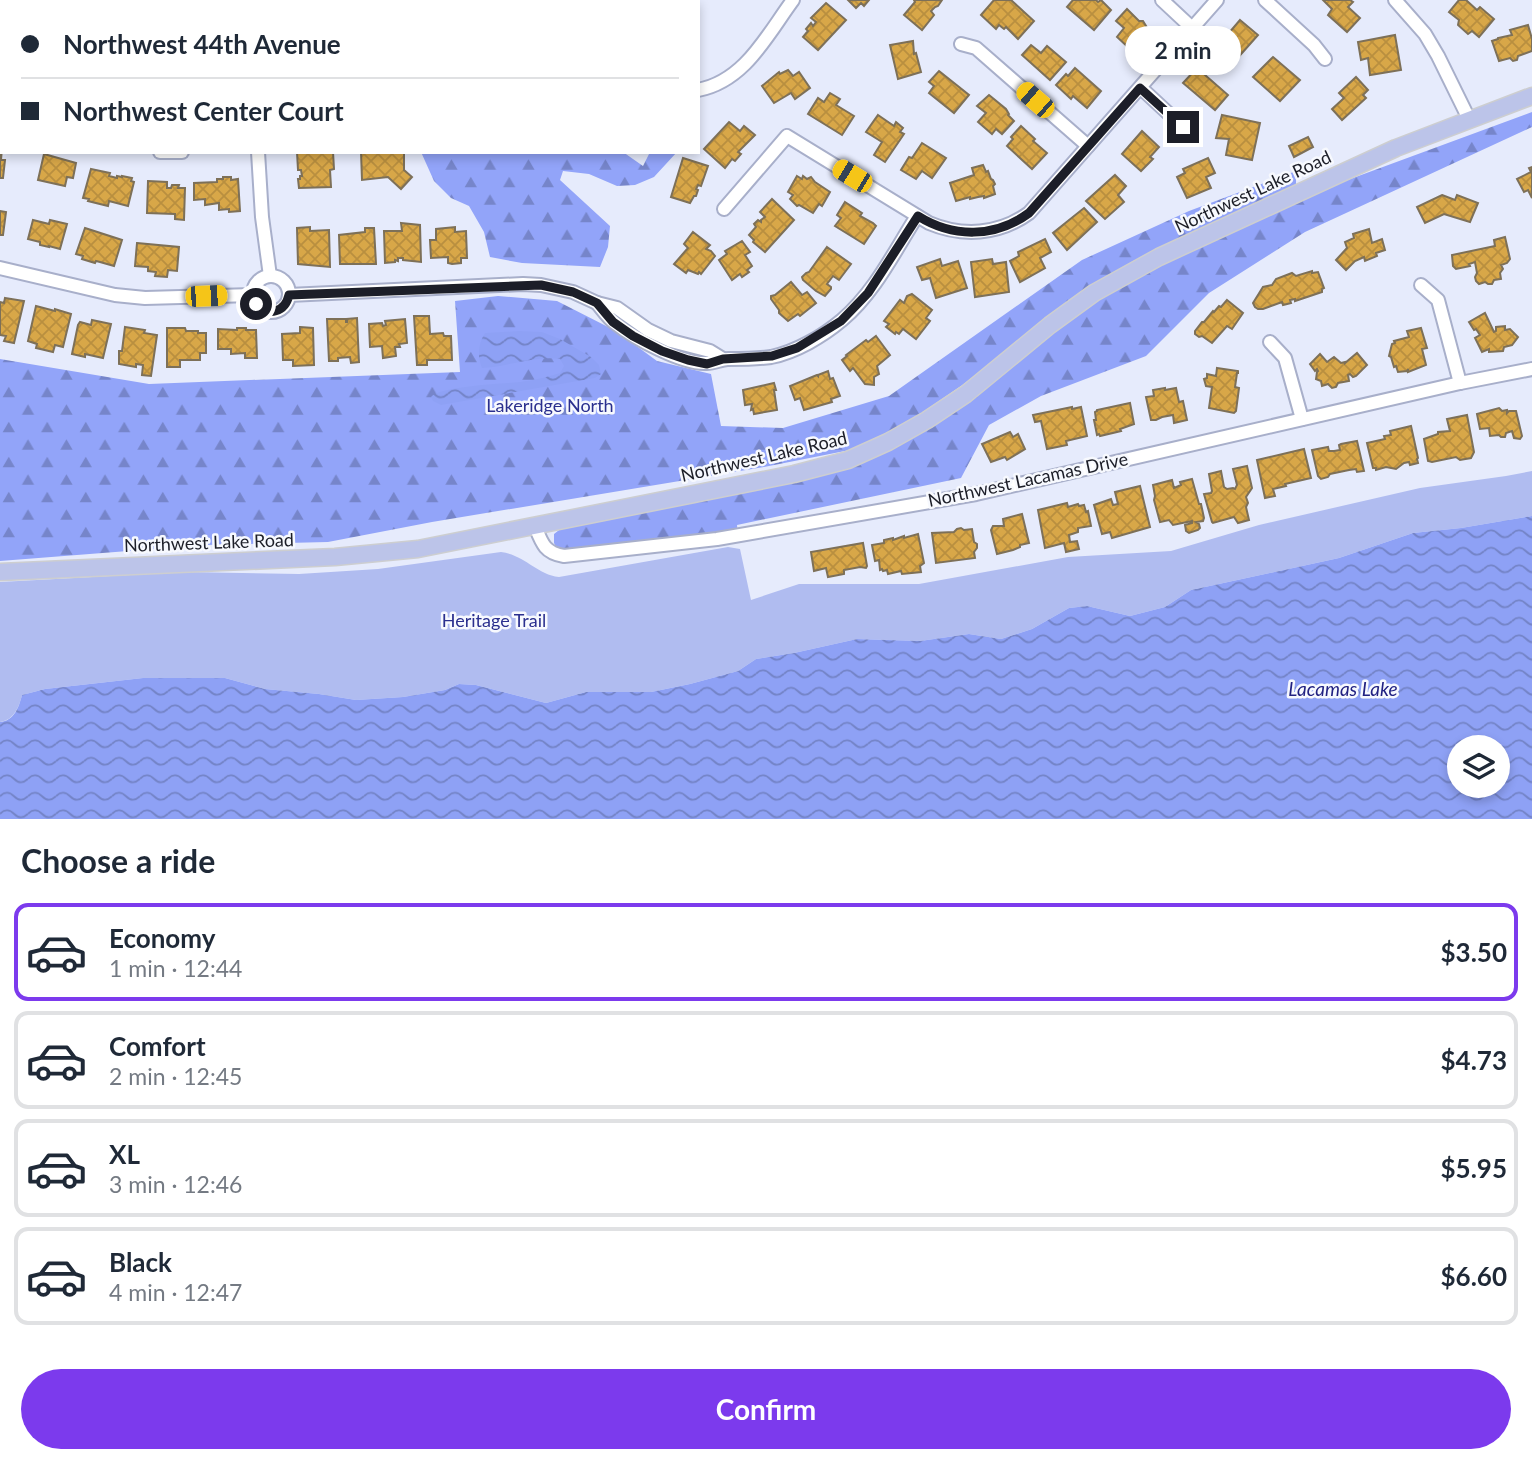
<!DOCTYPE html>
<meta charset="utf-8">
<style>
body{margin:0;font-family:Lato,sans-serif;background:#f6f6f7;color:#1f2937;height:100vh;display:flex;flex-direction:column;font-size:26px;white-space:nowrap}
*{box-sizing:border-box;margin:0}
p{font-size:23px;color:#747a83}
.icon{flex:none;width:38px;height:38px;fill:none;stroke:currentColor;stroke-width:2;stroke-linecap:round;stroke-linejoin:round}
.map{position:relative;height:819px;overflow:hidden}
.sheet{display:flex;flex-direction:column;background:#fff;flex:1}
.sheet>*{flex:none}
.top-card{position:absolute;left:0px;top:0px;width:700px;height:154px;box-shadow:0 4px 10px #0003;display:grid;align-content:center;height:154px;padding:0 21px;background:#fff}
.buttons{position:absolute;left:1447px;top:735px;display:grid;gap:14px}
.buttons a{display:grid;place-items:center;width:63px;height:63px;border-radius:50%;background:#fff;box-shadow:0 4px 10px #0003;font-size:35px}
.end{position:absolute;width:32px;height:32px;margin:-16px;border:9px solid #1c1e28;background:#fff;box-shadow:0 0 0 4px #fff}
.from{border-radius:50%}
.bubble{position:absolute;height:49px;border-radius:24px;background:#fff;box-shadow:0 4px 10px #0003;font-size:23px;font-weight:700;line-height:49px;text-align:center}
.car{position:absolute;width:21px;height:42px;margin:-21px -10px;border-radius:9px;box-shadow:0 0 5px 2px #0007;background:linear-gradient(#f5c518 24%,#345 0 40%,#f5c518 0 76%,#345 0 86%,#f5c518 0)}
.top-card b{display:flex;align-items:center;gap:24px;height:66px;font-size:26px}
.top-card b+b{border-top:2px solid #e0e1e3}
.top-card i{width:18px;height:18px;background:#1f2937}
ul{padding:0;list-style:none}
li{display:flex;align-items:center;gap:21px;height:98px;margin:0 14px 10px;padding:0 7px;border:4px solid #e0e1e3;border-radius:14px}
li div{flex:1}
li b{display:block;font-size:26px}
li em{font-style:normal;font-weight:700}
li.active{border-color:#7c3aed}
li>.icon{width:63px;height:63px;stroke-width:1.5}
h2{padding:0 21px;font-size:32px;line-height:84px}
.cta{display:flex;gap:14px;margin-top:auto;padding:14px 21px}
.cta a{flex:1;height:80px;border-radius:42px;background:#7c3aed;color:#fff;font-size:28px;font-weight:700;line-height:80px;text-align:center}
.map>svg:first-child{display:block}
.forest{fill:url(#forest-firs)}
.park{fill:#b0bcf0}
.water{fill:url(#water-waves);fill-rule:evenodd}
.building{fill:url(#building-cross-hatch);stroke:#7d7058;stroke-width:2}
.lines{fill:none;stroke-linecap:round;stroke-linejoin:round}
.minor-casing{stroke:#a8afca;stroke-width:16}
.major-casing{stroke:#cdced0;stroke-width:19}
.minor{stroke:#fff;stroke-width:12}
.major{stroke:#bcc4e9;stroke-width:16}
.route{stroke:#1c1e28;stroke-width:9}
.labels{text-anchor:middle;stroke-width:5;stroke-linejoin:round;paint-order:stroke}
.street-label{font-size:18px;fill:#1c1e28;stroke:#f7f9fe}
.park-label{font-size:18px;fill:#2a2f8e;stroke:#f7f9fe}
.water-label{font-size:19px;font-style:italic;fill:#222282;stroke:#f7f9fe}
</style>
<div class="map">
<svg width="1532" height="819" viewBox="0 0 1532 819">
<defs>
<pattern id="forest-firs" width="22" height="20" patternUnits="userSpaceOnUse" patternTransform="scale(1.75)"><rect width="22" height="20" fill="#92a4f9"/><path d="M5 1l3.5 6h-7zM16 11l3.5 6h-7z" fill="#7685ca"/></pattern>
<pattern id="water-waves" width="16" height="10" patternUnits="userSpaceOnUse" patternTransform="scale(1.75)"><rect width="16" height="10" fill="#8ea1f5"/><path d="M0 5q4-4 8 0t8 0" fill="none" stroke="#7383c6"/></pattern>
<pattern id="building-cross-hatch" width="8" height="8" patternUnits="userSpaceOnUse" patternTransform="scale(1.75)"><rect width="8" height="8" fill="#d8a748"/><path d="M0 0l8 8M0 8l8-8" fill="none" stroke="#b98f3f"/></pattern>
</defs>
<rect width="100%" height="100%" fill="#e6ebfc"/>
<g class="forest">
<path d="M1532 112V127L1305 232 1209 293 1146 356 1041 396 989 425 961 478 737 525 738 535 558 551 554 543V534L563 527 815 474 885 453 945 415 1025 348 1143 268 1296 199Z"/>
<path d="M421 152H623L643 166 650 152H677L654 177 635 185 617 186 589 174 563 171 560 180 610 226 608 247 600 267 522 263 490 257 484 232 469 206 451 198 434 181Z"/>
<path d="M1296 171V187L1099 283 961 386 907 423 850 450 764 467 432 522 328 542 205 545 0 561V359L149 384 460 372 455 301 498 296 557 301 616 331 657 361 711 374 721 426 783 428 889 396 1082 260 1189 211Z"/>
</g>
<path class="park" d="M1532 471V516L1461 528 1413 533 1339 558 1191 590 1165 607 1130 616 1087 606 1069 608 1032 629 1001 639 969 634 920 641 857 639 794 653 756 659 738 671 690 684 651 692H586L546 703 476 685 459 684 445 690 403 697 356 700 319 694 265 689 225 678H143L45 689 22 695C19 707 14 720 0 722V582L185 572 299 574 378 569 501 552C525 555 536 574 559 577L728 547 740 549 751 600 799 584H919L1068 557 1171 551 1259 525 1420 488 1506 476Z"/>
<g class="water">
<path d="M519 331 542 332 560 339 591 357 599 365 601 374 595 378 441 405 433 401 431 397C442 385 508 384 528 381 539 379 550 376 560 373L564 366 560 359C536 355 507 367 482 368 477 356 478 344 485 333Z"/>
<path d="M1532 516V819H0V722C14 721 19 707 22 695L45 689 143 678H225L265 689 319 694 356 700 403 697 445 690 459 684 476 685 546 703 586 692H651L690 684 738 671 756 659 794 653 857 639 920 641 969 634 1001 639 1032 629 1069 608 1087 606 1130 616 1165 607 1191 590 1339 558 1413 533 1461 528ZM1460 747H1498V786H1460Z"/>
</g>
<g class="building">
<path d="M848 0H869L864 6 861 3 856 8Z"/>
<path d="M914 0H942L938 6 935 7 931 11 934 15 922 30 904 15 915 2Z"/>
<path d="M994 0H1011L1034 21 1018 39 1006 27 1004 29 999 25 996 29 981 15Z"/>
<path d="M1073 0H1096L1098 2 1101 0 1111 10 1094 30 1067 7Z"/>
<path d="M1323 0H1350L1353 2 1348 7 1360 18 1347 32 1328 15 1332 9Z"/>
<path d="M1459 0H1466L1477 10 1480 7 1494 19 1479 37 1472 31 1468 34 1458 25 1459 20 1449 12Z"/>
<path d="M826 3 846 20 818 50 803 37 808 31 806 29 811 23 813 26 816 22 811 18Z"/>
<path d="M1127 9 1139 21H1143L1148 29 1147 30 1152 34 1139 48 1134 43 1129 48 1117 37 1124 28 1116 21Z"/>
<path d="M1240 20 1258 35 1234 62 1217 47Z"/>
<path d="M1528 25 1532 39V51L1518 56 1517 60 1513 61 1510 58 1499 61 1492 41 1498 39V38L1512 35 1510 30Z"/>
<path d="M1395 35 1401 70 1370 75 1368 58 1361 60 1358 42Z"/>
<path d="M913 41 914 54 916 53 921 72 898 79 890 45Z"/>
<path d="M1031 45 1041 53 1047 46 1066 62 1050 80 1022 55Z"/>
<path d="M1273 57 1300 80 1280 101 1253 77Z"/>
<path d="M1075 68 1101 91 1087 108 1073 96 1071 99 1056 85 1066 74 1068 76Z"/>
<path d="M1197 68 1228 95 1215 110 1183 83Z"/>
<path d="M788 70 793 76 799 72 810 88 795 99 791 93 774 103 762 86 779 72 780 74Z"/>
<path d="M939 71 969 95 954 113 929 93 934 86 929 82Z"/>
<path d="M1356 77 1368 90 1363 95 1366 98 1342 120 1332 109 1344 98 1339 93Z"/>
<path d="M830 93 840 99 836 105 854 116 842 135 808 114 818 98 824 102Z"/>
<path d="M989 95 1006 109 1009 114 1008 115 1014 121 1002 134 996 129 992 134 978 122 986 113 977 106Z"/>
<path d="M878 115 894 126 896 122 903 128 900 132 904 134 885 162 874 155 882 142 866 132Z"/>
<path d="M1222 115 1260 123 1252 160 1226 155 1229 139 1216 138Z"/>
<path d="M729 122 740 131 744 126 755 135 738 152 741 154 735 161 732 159 725 168 704 149Z"/>
<path d="M1021 126 1035 139 1033 141 1047 153 1032 169 1007 146 1013 139 1011 137Z"/>
<path d="M1142 131 1159 147 1150 157 1153 159 1141 171 1122 154Z"/>
<path d="M1308 137 1313 147 1294 157 1289 146Z"/>
<path d="M922 143 946 158 932 178 922 171 916 179 901 170 909 157 912 158Z"/>
<path d="M0 148H2L1 160H5L3 178H0Z"/>
<path d="M297 152H333L334 169 330 170 331 187 299 188 298 179H300V176H302L301 170H298Z"/>
<path d="M361 152 404 153V170L412 177 401 189 388 177 362 180Z"/>
<path d="M44 154 76 163 73 178 67 177 65 186 38 180Z"/>
<path d="M683 158 708 166 701 186 698 185 696 189 698 190 696 196H694L690 203 671 197Z"/>
<path d="M1208 158 1215 173 1206 177 1211 188 1187 198 1177 177 1185 173 1183 169Z"/>
<path d="M983 165 986 172 988 171 991 179 993 180 995 184 993 186 995 194 984 198V196L978 197 970 199V197L956 201 950 183 974 175 972 168Z"/>
<path d="M1532 167V198L1528 190 1524 192 1517 179 1531 172 1529 168Z"/>
<path d="M91 169 110 173 109 176 117 178V176L122 177V176L132 178 131 181 134 182 128 206 109 201 108 206 88 201 89 199 83 198Z"/>
<path d="M1115 175 1126 186 1118 195 1124 202 1105 219 1086 201Z"/>
<path d="M797 176 802 179 803 176 807 179 811 177 815 182 830 192 822 206 819 204 813 213 799 205 797 206 790 199 793 195 788 192Z"/>
<path d="M223 177H231V180L238 179 240 211 229 212V209L219 210V203L205 205V199L194 200V183L217 182V179H223Z"/>
<path d="M148 181 167 182V188H171L172 185H179L178 188H185L184 220 175 219V214L147 213Z"/>
<path d="M1442 195 1455 200 1457 195 1478 203 1470 222 1444 214 1425 223 1417 207Z"/>
<path d="M772 199 794 220 765 252 753 242 754 240 749 235 756 227 754 224 758 220 761 222V220L765 217 760 212Z"/>
<path d="M845 202 862 213 860 216 873 223 876 226 864 244 835 226 841 218 837 215Z"/>
<path d="M1084 208 1097 222 1067 250 1053 233Z"/>
<path d="M0 211 6 212 3 235H0Z"/>
<path d="M33 220 49 224 50 220 67 224 60 249 49 246V247L40 245V242L28 239Z"/>
<path d="M401 223 420 225 421 262 403 260V258H398V261L395 260V262L385 263 384 231H402Z"/>
<path d="M310 227V231L329 230 330 267 298 264 297 228Z"/>
<path d="M455 227V232L466 231 467 258H461V263L452 264 448 263V257L431 258 430 240H436V229Z"/>
<path d="M85 228 122 240 114 266 100 262 96 261 95 263 82 259 83 256 76 254Z"/>
<path d="M365 228H374L376 264H340L339 235 365 232Z"/>
<path d="M1369 229 1372 243 1382 239 1385 250 1376 253 1377 256 1365 261 1364 257 1355 261 1346 270 1336 260 1347 248 1345 242 1354 238 1353 234Z"/>
<path d="M693 232 710 245 706 249 711 251 715 256 701 274 699 272 698 274 688 270 686 273 674 264 688 248 684 244Z"/>
<path d="M1505 237 1510 259 1507 263 1501 265 1503 269 1500 273 1501 279 1494 280 1492 284H1488L1485 282 1479 284 1476 281 1475 277 1477 273 1475 262 1469 264 1470 266 1456 269 1453 266 1452 255 1495 246 1494 240Z"/>
<path d="M1045 239 1051 252 1040 258 1045 268 1020 282 1010 261 1019 256 1018 252Z"/>
<path d="M742 241 750 252 745 255 752 266 747 270 749 272 742 277 740 274 732 280 719 260 727 254 725 251Z"/>
<path d="M137 243 179 247 177 271 168 270 167 277 155 276 156 272 148 271V267L135 266Z"/>
<path d="M827 247 851 264 839 280 833 276 827 284 831 287V289L825 296 816 291 803 280 802 277 806 273 809 272Z"/>
<path d="M940 259 942 266 958 261 967 288 936 298 930 278 922 280 917 267Z"/>
<path d="M992 259 993 264 1006 262 1009 292 975 297 971 262Z"/>
<path d="M1312 271V273L1318 272 1324 288 1322 289V292L1295 301V299L1290 300 1291 303 1283 305 1282 302 1263 309H1258L1255 307 1253 303 1263 287 1272 285 1276 279 1292 273 1296 276Z"/>
<path d="M791 282 802 295 807 292 816 303 800 316 798 314 788 321 779 313V310L771 299V296L775 295Z"/>
<path d="M912 294 932 310 926 318 930 321 916 339 903 329 899 334 896 332 895 334 886 327 889 324 884 321 900 300 904 303 907 296Z"/>
<path d="M5 298 24 301 14 343 4 341 6 336 0 335V302L4 303Z"/>
<path d="M1227 300 1243 313 1232 329 1227 326 1212 343 1202 336 1199 337 1195 334V331L1202 322H1204L1213 311 1214 312 1219 306 1221 307Z"/>
<path d="M36 306 55 311V309L71 314 63 347 55 345 53 352 36 348 37 344 28 341Z"/>
<path d="M1485 313 1494 332 1496 331V327L1505 326V330L1510 329 1518 337 1512 345 1504 347 1503 351 1489 352V349L1482 352 1475 338 1480 335 1476 329 1474 330 1469 322Z"/>
<path d="M414 316H429L430 334 443 333 444 336H451L452 360H427V365H417Z"/>
<path d="M357 318 359 362 351 363 350 357 338 358V361H329L327 319H346V322H347V319Z"/>
<path d="M405 319 407 343 399 344 400 347H395L396 356 383 358 382 346 370 347 369 324 382 323 383 326 386 325 385 321Z"/>
<path d="M92 320 111 324 103 358 85 354V357L72 354 78 325 80 322 91 325Z"/>
<path d="M125 327 145 330 144 333 157 335 151 376 142 375 143 365 136 364V367L119 364V351H122Z"/>
<path d="M300 327 313 328 314 365 293 366V360H283L282 334 300 333Z"/>
<path d="M167 328H185L186 331H198V333H206V353H200V360H180V367H167Z"/>
<path d="M237 328H246V330H256L257 358H245V353L231 354V349H218V329L237 330Z"/>
<path d="M1421 328 1427 348 1422 349 1426 365 1408 372V369L1407 371 1398 372 1396 366 1394 367 1391 357 1389 356 1392 344 1395 343 1394 341 1409 337 1407 331Z"/>
<path d="M876 336 890 355 877 366 879 374 874 377V385L865 384 853 368 850 371 842 360 847 356 846 355 866 340 868 342Z"/>
<path d="M1357 353 1367 365 1356 376 1353 377 1350 374 1348 375 1349 381 1338 383 1336 387 1332 388 1328 384 1322 386 1321 381 1316 379 1317 372 1318 371 1317 369 1315 371 1310 364 1320 354 1327 362 1334 357 1341 363 1345 362V363Z"/>
<path d="M1217 368 1238 371V373H1237L1235 387 1239 388 1236 411 1234 413 1209 408 1212 387 1206 386 1204 379 1207 378V374L1216 376Z"/>
<path d="M828 371 830 379 833 378 840 396 831 399 832 402 804 410 800 398 795 400 790 386 817 375 818 376V375Z"/>
<path d="M774 383 776 390H774L777 410 754 414 753 409 751 410 752 404 745 405 743 390Z"/>
<path d="M1165 388V390L1176 388 1179 402 1183 401 1187 420 1174 423 1173 415 1162 417 1156 420H1151L1146 397 1154 396 1153 390Z"/>
<path d="M1130 403 1134 424 1120 429 1121 431 1100 436 1099 434 1097 435 1094 420H1096L1095 412 1097 411V410Z"/>
<path d="M1072 407V409L1081 407 1087 436 1066 441 1067 445 1047 449 1041 421 1035 422 1033 415Z"/>
<path d="M1499 408 1502 411 1507 410V413L1509 411H1516L1522 436 1520 439 1514 438 1512 431 1506 433 1505 437H1501L1499 435 1490 436 1489 428 1480 429 1477 414Z"/>
<path d="M1467 415 1474 452 1471 458 1460 460 1456 457 1432 462 1428 461 1424 439 1438 434V432L1450 431 1447 419Z"/>
<path d="M1411 426 1418 458 1417 459 1418 463 1410 465 1409 462 1404 463 1396 469 1386 467 1376 470V468H1373L1367 443 1385 439 1384 436 1391 435 1390 431Z"/>
<path d="M1010 432 1013 437 1018 434 1025 449 1007 460 1005 457 991 462 982 444Z"/>
<path d="M1357 441 1364 471 1357 472 1356 469 1349 470 1330 474 1328 477 1321 479 1318 476 1312 450 1328 447 1329 451H1334L1340 450 1339 445 1341 444Z"/>
<path d="M1304 449 1311 478 1285 484 1286 486 1273 489 1275 496 1265 498 1257 460Z"/>
<path d="M1247 466 1252 488 1246 497 1248 503 1246 507 1249 520 1238 523 1234 517 1213 523 1212 522 1204 494 1211 493 1212 491 1209 474 1221 471 1224 487 1227 489 1233 488 1235 489 1237 485 1233 469Z"/>
<path d="M1192 479 1199 504H1201L1204 518 1203 521 1196 522 1199 524 1200 528 1198 530 1189 533 1186 531 1185 525 1192 523V521L1173 525 1169 520 1160 522 1154 500 1155 496 1153 485 1172 480 1174 488 1181 485 1180 482Z"/>
<path d="M1140 486 1150 527 1112 538 1110 532 1102 534 1094 505 1111 499 1113 505 1118 504 1115 492Z"/>
<path d="M1067 503 1068 507 1078 504 1079 506 1084 505 1086 512 1088 511 1091 526 1078 528V532L1069 535 1070 542 1077 541 1079 549 1066 552 1064 543 1045 548 1038 510Z"/>
<path d="M1022 514 1029 543 1020 545V547L1013 550 997 554 991 530 993 526H1004L1003 519Z"/>
<path d="M961 528 964 530 972 529 974 542 977 544V548L974 552 975 558 936 563 932 533 954 532 957 529Z"/>
<path d="M918 534 924 563 920 566 921 572 902 574 901 571 888 574 887 570 883 571 882 569 880 570 879 560 875 561 872 545 884 543V540L893 538V540L904 536V538Z"/>
<path d="M863 543 867 566 866 568 860 567 844 570V574L828 577 826 568 814 571 811 552Z"/>
</g>
<g class="lines">
<defs>
<g id="minor">
<path d="M228 0 230 2"/>
<path d="M1162 0 1192 28"/>
<path d="M1265 0 1314 45 1325 59"/>
<path d="M1395 0 1425 34 1438 56 1469 119"/>
<path d="M599 2V0"/>
<path d="M961 44 976 48 1088 146"/>
<path d="M1141 88 1183 127"/>
<path d="M698 90C745 81 767 35 793 0"/>
<path d="M0 118H2"/>
<path d="M160 152H182"/>
<path d="M258 152 262 217 270 276"/>
<path d="M724 209 787 136 929 223C962 237 999 235 1029 213L1217 0"/>
<path d="M0 268 115 295 145 298 253 295"/>
<circle cx="271" cy="294" r="18"/>
<path d="M1421 285 1438 300 1460 383"/>
<path d="M289 295 523 284 541 285 573 292 597 303 617 308 648 330 671 341 710 351 723 359"/>
<path d="M597 303C603 310 608 318 615 323 634 338 683 365 707 363 715 363 721 359 728 359 742 359 757 359 771 357 796 352 823 336 842 320 875 292 894 252 917 216"/>
<path d="M1270 342 1285 358 1302 419"/>
<path d="M535 526C542 544 545 553 564 556L717 539 976 494 1460 383 1532 369"/>
</g>
<path id="major" d="M0 572 335 557 418 549 794 474 848 460 888 442 927 420 966 394 1050 325 1094 293 1159 257 1396 148 1532 96"/>
</defs>
<use href="#minor" class="minor-casing"/>
<use href="#major" class="major-casing"/>
<use href="#minor" class="minor"/>
<use href="#major" class="major"/>
</g>
<g class="lines">
<path class="route" d="M256 304C269 317 285 312 289 295L541 285 573 292 597 303 613 322 633 336 662 351 688 360 707 364 723 359 772 356 797 348 841 321 868 293 918 216C953 238 995 238 1029 213L1140 88 1183 127"/>
</g>
<g class="labels">
<g class="street-label">
<text transform="translate(1253 192) rotate(-25)" y="6">Northwest Lake Road</text>
<text transform="translate(764 457) rotate(-13)" y="6">Northwest Lake Road</text>
<text transform="translate(1028 480) rotate(-12)" y="6">Northwest Lacamas Drive</text>
<text transform="translate(209 543) rotate(-2)" y="6">Northwest Lake Road</text>
</g>
<g class="park-label">
<text x="550" y="412">Lakeridge North</text>
<text x="494" y="627">Heritage Trail</text>
</g>
<g class="water-label">
<text x="1343" y="696">Lacamas Lake</text>
</g>
</g>
</svg>
<div class="buttons">
<a><svg class="icon" aria-label="layers" viewBox="0 0 24 24"><path d="M12 4l9 5-9 5-9-5zM3 14l9 5 9-5"/></svg></a>
</div>
<i class="end from" style="left:256px;top:304px"></i>
<i class="end" style="left:1183px;top:127px"></i>
<div class="bubble" style="left:1125px;top:26px;width:116px">2 min</div>
<i class="car" style="left:1035px;top:100px;rotate:311deg"></i>
<i class="car" style="left:852px;top:176px;rotate:301deg"></i>
<i class="car" style="left:206px;top:296px;rotate:88deg"></i>
<div class="top-card">
<b><i class="from"></i>Northwest 44th Avenue</b>
<b><i></i>Northwest Center Court</b>
</div>
</div>
<section class="sheet">
<h2>Choose a ride</h2>
<ul>
<li class="active"><svg class="icon" aria-label="car" viewBox="0 0 24 24"><path d="M5 17H2v-5l4-1 3-4h7l3 4 3 1v5h-3M9 17h6M6 11h13"/><circle cx="7" cy="17" r="2"/><circle cx="17" cy="17" r="2"/></svg><div><b>Economy</b><p>1 min · 12:44</p></div><em>$3.50</em></li>
<li><svg class="icon" aria-label="car" viewBox="0 0 24 24"><path d="M5 17H2v-5l4-1 3-4h7l3 4 3 1v5h-3M9 17h6M6 11h13"/><circle cx="7" cy="17" r="2"/><circle cx="17" cy="17" r="2"/></svg><div><b>Comfort</b><p>2 min · 12:45</p></div><em>$4.73</em></li>
<li><svg class="icon" aria-label="car" viewBox="0 0 24 24"><path d="M5 17H2v-5l4-1 3-4h7l3 4 3 1v5h-3M9 17h6M6 11h13"/><circle cx="7" cy="17" r="2"/><circle cx="17" cy="17" r="2"/></svg><div><b>XL</b><p>3 min · 12:46</p></div><em>$5.95</em></li>
<li><svg class="icon" aria-label="car" viewBox="0 0 24 24"><path d="M5 17H2v-5l4-1 3-4h7l3 4 3 1v5h-3M9 17h6M6 11h13"/><circle cx="7" cy="17" r="2"/><circle cx="17" cy="17" r="2"/></svg><div><b>Black</b><p>4 min · 12:47</p></div><em>$6.60</em></li>
</ul>
<div class="cta"><a>Confirm</a></div>
</section>
